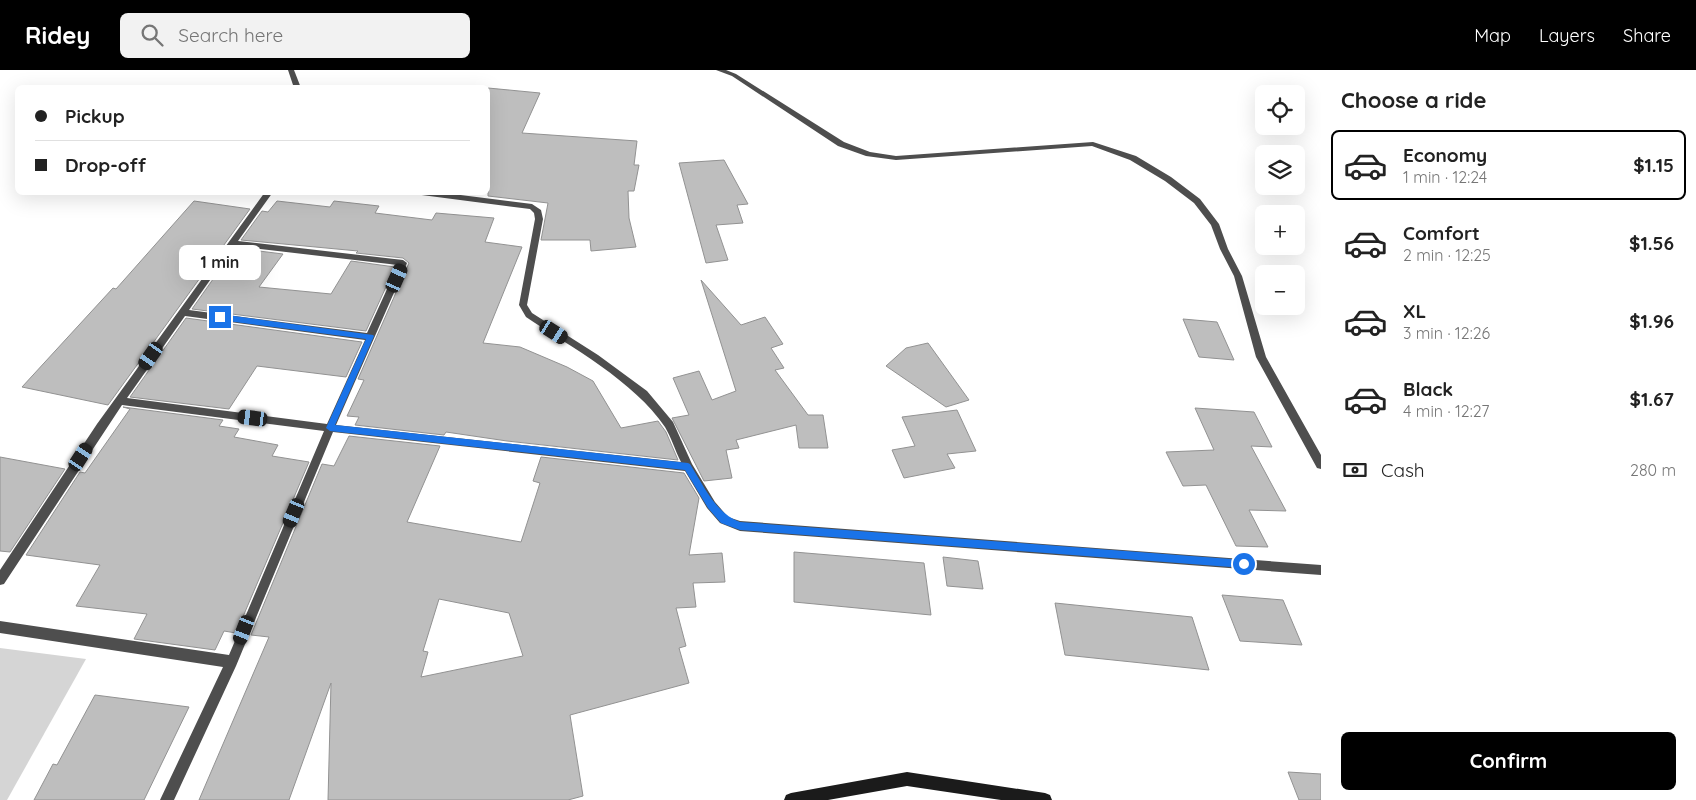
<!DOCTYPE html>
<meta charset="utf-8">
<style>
body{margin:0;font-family:Quicksand,sans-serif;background:#f2f2f2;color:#222;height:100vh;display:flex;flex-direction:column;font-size:19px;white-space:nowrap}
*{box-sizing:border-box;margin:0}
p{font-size:16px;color:#767676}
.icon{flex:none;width:28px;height:28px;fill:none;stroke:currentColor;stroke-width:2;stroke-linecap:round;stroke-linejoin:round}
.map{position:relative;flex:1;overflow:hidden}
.drawer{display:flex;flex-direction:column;background:#fff;width:375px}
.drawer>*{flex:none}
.banner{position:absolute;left:15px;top:15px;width:475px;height:110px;border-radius:8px;box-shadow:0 5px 20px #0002;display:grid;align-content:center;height:110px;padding:0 20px;background:#fff}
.buttons{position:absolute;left:1255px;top:15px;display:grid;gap:10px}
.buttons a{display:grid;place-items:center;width:50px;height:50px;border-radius:8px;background:#fff;box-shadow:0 5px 20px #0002;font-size:25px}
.end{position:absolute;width:22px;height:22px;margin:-11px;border:6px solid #1a73e8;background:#fff;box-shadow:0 0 0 2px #fff}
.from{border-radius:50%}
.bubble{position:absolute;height:35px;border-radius:8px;background:#fff;box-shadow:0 5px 20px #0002;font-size:16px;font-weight:700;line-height:35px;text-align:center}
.car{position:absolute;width:15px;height:30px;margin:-15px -8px;border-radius:6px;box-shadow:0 0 4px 1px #0007;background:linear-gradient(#222 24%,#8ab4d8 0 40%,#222 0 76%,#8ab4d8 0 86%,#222 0)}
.banner b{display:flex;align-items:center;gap:18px;height:48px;font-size:19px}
.banner b+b{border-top:1px solid #e0e0e0}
.banner i{width:12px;height:12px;background:#222}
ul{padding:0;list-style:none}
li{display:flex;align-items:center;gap:15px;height:70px;margin:0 10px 8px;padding:0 10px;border:2px solid transparent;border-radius:8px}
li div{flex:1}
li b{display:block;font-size:19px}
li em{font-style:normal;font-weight:700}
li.on{border-color:#000}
li>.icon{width:45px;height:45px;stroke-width:1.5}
h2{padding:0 20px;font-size:22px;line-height:60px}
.pay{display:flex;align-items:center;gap:12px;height:55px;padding:0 20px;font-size:19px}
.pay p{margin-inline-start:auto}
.action{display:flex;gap:10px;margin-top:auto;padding:10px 20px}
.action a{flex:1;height:58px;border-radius:8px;background:#000;color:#fff;font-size:20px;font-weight:700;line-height:58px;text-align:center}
header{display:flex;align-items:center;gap:30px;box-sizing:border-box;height:70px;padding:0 25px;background:#000;color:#fff}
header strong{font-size:24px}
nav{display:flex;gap:28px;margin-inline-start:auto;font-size:18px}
.search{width:350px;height:45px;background:#f2f2f2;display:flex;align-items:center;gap:12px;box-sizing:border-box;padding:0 18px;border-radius:8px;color:#767676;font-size:19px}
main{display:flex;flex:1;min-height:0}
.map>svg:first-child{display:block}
.green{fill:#d5d5d5}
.building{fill:#bebebe;stroke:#929292;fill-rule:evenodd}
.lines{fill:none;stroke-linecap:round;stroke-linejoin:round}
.street{fill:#4e4e4e;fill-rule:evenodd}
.secondary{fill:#1b1b1b;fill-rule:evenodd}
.route{fill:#1a73e8}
</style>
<header>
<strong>Ridey</strong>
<div class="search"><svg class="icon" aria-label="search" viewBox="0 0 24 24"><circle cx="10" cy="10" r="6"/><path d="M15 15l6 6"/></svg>Search here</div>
<nav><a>Map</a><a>Layers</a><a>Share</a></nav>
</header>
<main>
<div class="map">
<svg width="1321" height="730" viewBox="0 0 1321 730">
<rect width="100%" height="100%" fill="#fff"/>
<path class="green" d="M0 578 86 589 7 730H0Z"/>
<g class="building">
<path d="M488 18 540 23 522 63 637 71 634 95H639L634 121H628L629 148 636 177 591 181 590 170H541L548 133 488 126Z"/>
<path d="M724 90 748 134 737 135 743 153 716 155 728 190 706 193 679 93Z"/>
<path d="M194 131 250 139 108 335 22 317 113 218 116 219Z"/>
<path d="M277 131 330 137 334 131 379 136 375 143 432 150 436 143 494 148 485 172 522 177 483 273 520 277 567 297 593 311 621 358 658 351 666 362 678 390 507 371 446 362 444 365 355 355 359 347 347 346 364 310 358 309 409 193 403 188 356 183 358 181 241 170 262 141 268 142Z"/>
<path d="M235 178 283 184 259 217 331 224 351 191 395 197 366 261 192 239Z"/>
<path d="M701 210 741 255 765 247 783 274 771 278 784 298 775 300 808 345H823L828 378H799L796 355 736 370 739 378 726 380 732 408 704 411 672 348 689 345 673 308 699 301 712 330 736 321Z"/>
<path d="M186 248 362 272 346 307 257 296 229 339 130 327Z"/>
<path d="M1183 249 1217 252 1234 290 1199 287Z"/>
<path d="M928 273 969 330 946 337 886 296 906 278Z"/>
<path d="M123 337 223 350 219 356 239 359 234 367 278 375 272 386 309 392 236 563 224 561 215 580 134 569 147 544 76 536 100 495 26 485 80 402 85 403 130 339Z"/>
<path d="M1195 338 1254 342 1272 377 1251 376 1286 441 1249 440 1268 477 1236 476 1206 415 1183 416 1166 382 1214 380Z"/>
<path d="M957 340 976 381 947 384 955 398 904 408 892 380 915 376 902 347Z"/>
<path d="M349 366 440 376 407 452 521 472 540 413 533 411 541 387 684 403 699 428 689 485 722 483 725 512 693 513 696 537 676 538 686 576 679 578 689 613 570 645 583 726 568 730H328L331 613 289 730H199L269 567 251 565 322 394 334 396ZM439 529 509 543 523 586 421 607 428 582 423 581Z"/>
<path d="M0 387 65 399 10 482 0 481Z"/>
<path d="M794 482 924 493 931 545 794 532Z"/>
<path d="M943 487 978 491 983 519 947 516Z"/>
<path d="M1222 525 1283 530 1302 575 1240 571Z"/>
<path d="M1055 533 1192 547 1209 600 1065 585Z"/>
<path d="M95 625 189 637 144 730H34L53 694 57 695Z"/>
<path d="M1288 702 1321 704V730H1299Z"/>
</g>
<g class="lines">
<g class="street">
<path d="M288 0H294L301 18H294Z"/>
<path d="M716 0H726L736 4 844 72 870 82 896 86 1093 72 1136 86 1171 107 1200 129 1219 154 1228 179 1242 206 1266 287 1321 385V399L1317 398 1256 287 1234 206 1220 179 1211 155 1194 133 1165 111 1130 90 1092 76 896 90 866 86 838 76 732 6Z"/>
<path d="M265 122H273L238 171 403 190 407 193 336 355 681 392C675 380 671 367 665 357 634 311 571 277 526 247L519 235 535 149 534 143 530 139 414 124 410 122H437L532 134 541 140 543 149 527 235 532 243 598 285 647 321 673 352 692 394 715 432 728 447 740 451 1321 495V505L740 461 720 453 707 438 685 401 333 362 236 596 174 730H160L223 597 0 563V551L229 585 324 361 122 335 4 514 0 515V500L97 354ZM234 176 398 195 367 263 189 240ZM185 246 365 270 327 354 127 328Z"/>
</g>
<path class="secondary" d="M907 702 1045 723 1050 725 1052 730H1001L907 716 828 730H784L786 725 791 723Z"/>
</g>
<path class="route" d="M220 244 373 265 374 266 335 355 688 393 690 394C704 416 715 443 740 452L1244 490 1248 494 1244 498 740 460 721 453 708 438 685 400 330 361 326 358 366 269 220 250 217 247Z"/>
</svg>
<div class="buttons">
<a><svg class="icon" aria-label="locate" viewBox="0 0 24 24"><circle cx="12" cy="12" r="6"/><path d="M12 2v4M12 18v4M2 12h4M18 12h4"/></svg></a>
<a><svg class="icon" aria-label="layers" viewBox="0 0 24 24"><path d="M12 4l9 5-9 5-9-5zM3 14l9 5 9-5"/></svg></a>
<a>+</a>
<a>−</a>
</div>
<i class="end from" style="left:1244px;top:494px"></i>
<i class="end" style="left:220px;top:247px"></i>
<div class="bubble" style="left:179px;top:175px;width:82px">1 min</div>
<i class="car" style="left:397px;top:208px;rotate:24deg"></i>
<i class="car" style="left:554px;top:262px;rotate:122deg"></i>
<i class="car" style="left:151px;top:286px;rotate:215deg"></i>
<i class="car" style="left:253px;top:348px;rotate:277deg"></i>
<i class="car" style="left:81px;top:387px;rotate:33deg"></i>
<i class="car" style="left:294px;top:443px;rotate:203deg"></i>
<i class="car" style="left:244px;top:560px;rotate:201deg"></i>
<div class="banner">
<b><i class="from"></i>Pickup</b>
<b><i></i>Drop-off</b>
</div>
</div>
<section class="drawer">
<h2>Choose a ride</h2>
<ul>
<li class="on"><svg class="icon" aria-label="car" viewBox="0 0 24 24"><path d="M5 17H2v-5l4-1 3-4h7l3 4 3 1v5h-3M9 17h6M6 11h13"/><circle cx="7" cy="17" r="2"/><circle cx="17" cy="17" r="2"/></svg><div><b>Economy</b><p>1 min · 12:24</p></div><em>$1.15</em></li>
<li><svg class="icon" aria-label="car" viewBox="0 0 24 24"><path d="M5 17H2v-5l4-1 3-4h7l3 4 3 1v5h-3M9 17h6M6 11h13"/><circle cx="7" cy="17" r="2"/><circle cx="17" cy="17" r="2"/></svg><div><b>Comfort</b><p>2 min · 12:25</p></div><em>$1.56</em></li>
<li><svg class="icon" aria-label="car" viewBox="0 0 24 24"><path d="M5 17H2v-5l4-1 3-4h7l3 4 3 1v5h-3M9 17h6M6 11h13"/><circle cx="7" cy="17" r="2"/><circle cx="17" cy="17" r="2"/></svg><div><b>XL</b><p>3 min · 12:26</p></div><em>$1.96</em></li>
<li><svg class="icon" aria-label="car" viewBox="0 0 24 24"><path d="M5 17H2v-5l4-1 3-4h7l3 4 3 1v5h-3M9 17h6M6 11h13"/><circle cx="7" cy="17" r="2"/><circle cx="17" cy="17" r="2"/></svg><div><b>Black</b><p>4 min · 12:27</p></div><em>$1.67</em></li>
</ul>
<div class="pay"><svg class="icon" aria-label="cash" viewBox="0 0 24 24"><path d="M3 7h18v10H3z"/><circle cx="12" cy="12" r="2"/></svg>Cash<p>280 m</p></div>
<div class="action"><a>Confirm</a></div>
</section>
</main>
